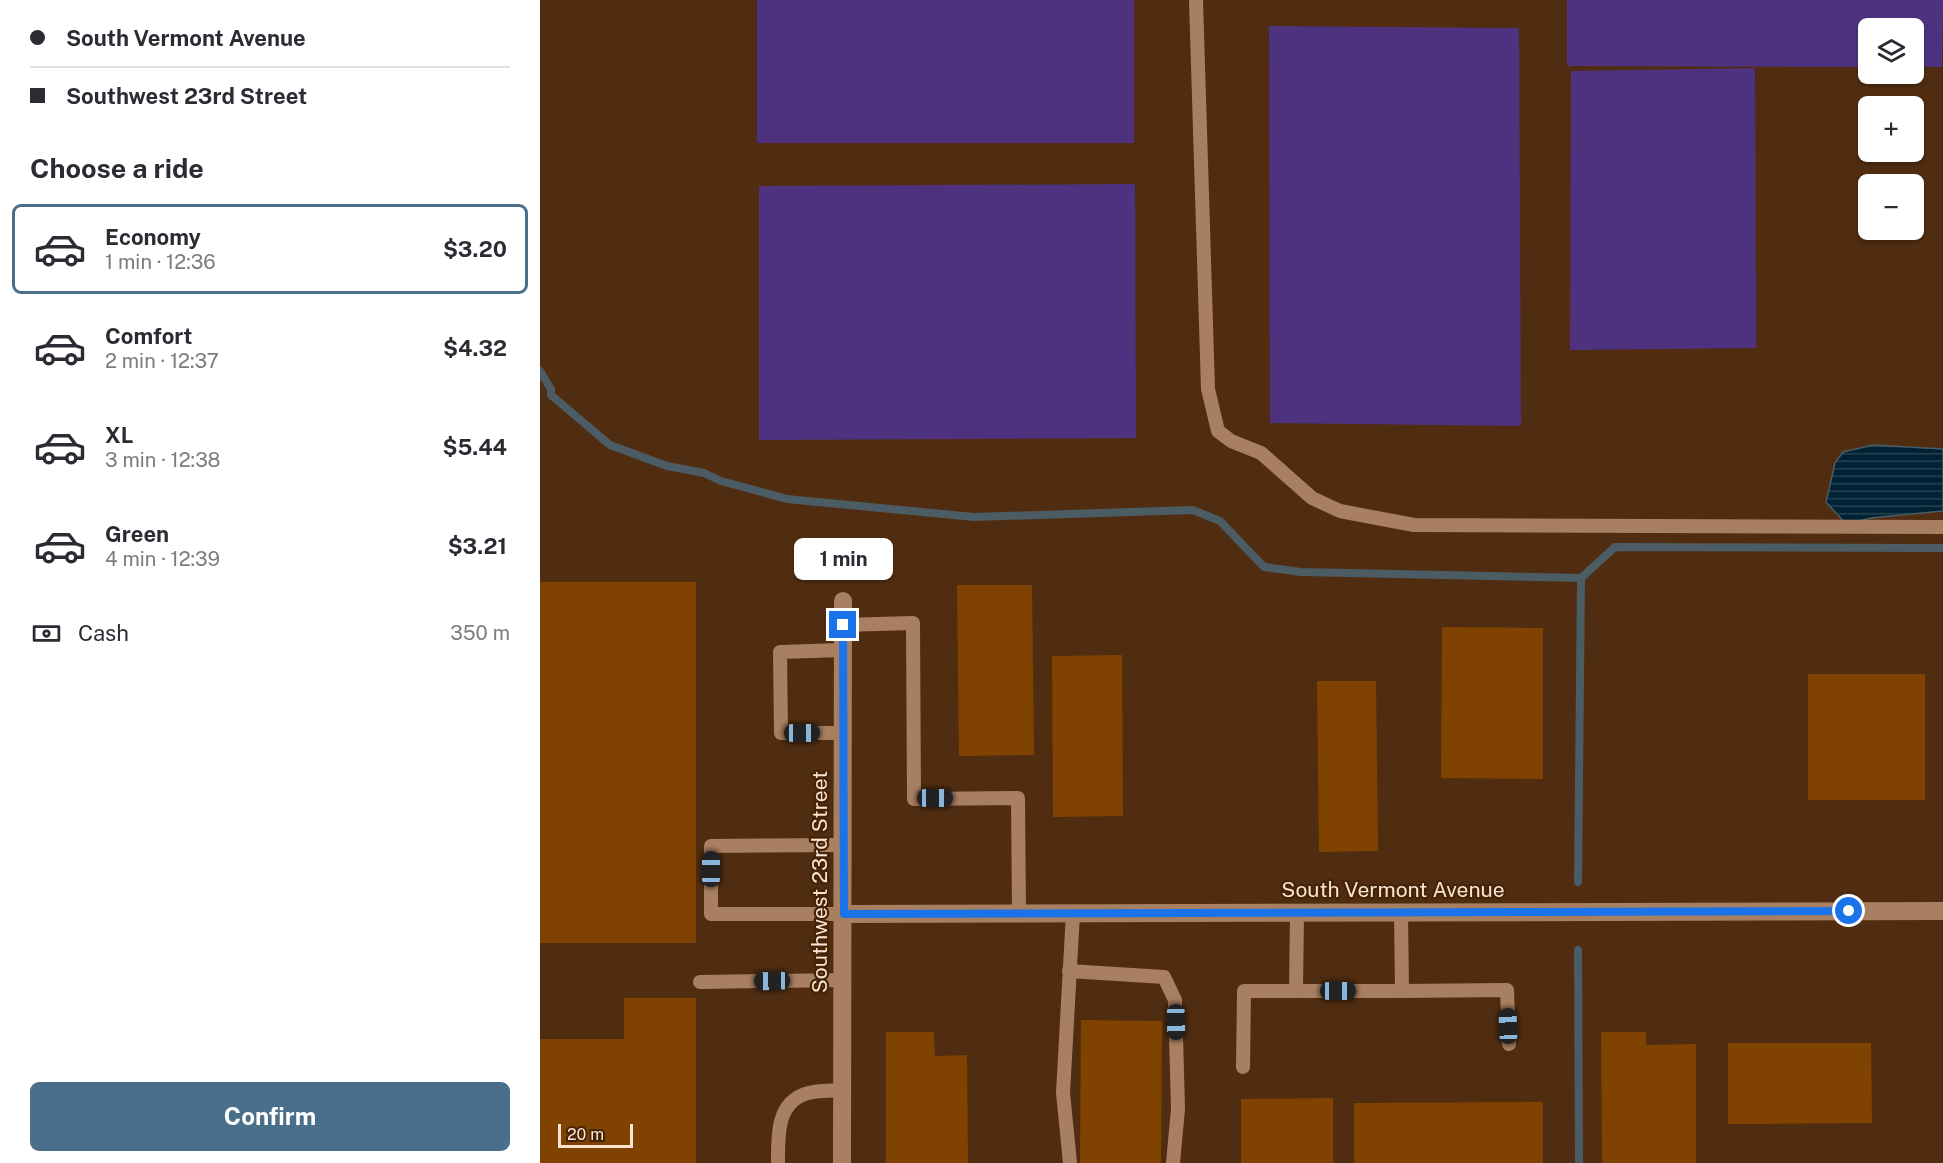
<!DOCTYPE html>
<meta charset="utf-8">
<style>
body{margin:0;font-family:"Public Sans",sans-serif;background:#f2f2f3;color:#2b2b33;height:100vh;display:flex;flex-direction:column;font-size:22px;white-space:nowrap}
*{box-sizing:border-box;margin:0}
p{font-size:20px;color:#7c7c81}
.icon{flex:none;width:33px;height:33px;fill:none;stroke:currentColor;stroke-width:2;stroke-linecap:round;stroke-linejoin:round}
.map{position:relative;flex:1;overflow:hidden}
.details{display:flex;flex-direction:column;background:#fff;width:540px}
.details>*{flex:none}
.top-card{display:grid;align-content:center;height:132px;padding:0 30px;background:#fff}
.buttons{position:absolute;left:1318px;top:18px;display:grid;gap:12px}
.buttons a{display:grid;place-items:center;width:66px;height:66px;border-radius:9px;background:#fff;box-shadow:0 2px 4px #0004;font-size:30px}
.scale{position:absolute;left:18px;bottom:15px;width:75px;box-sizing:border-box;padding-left:6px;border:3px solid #fbe4d4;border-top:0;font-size:16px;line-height:21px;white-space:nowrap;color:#fbe4d4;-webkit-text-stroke:4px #452305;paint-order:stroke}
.end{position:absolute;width:27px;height:27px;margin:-14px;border:8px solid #1a73e8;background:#fff;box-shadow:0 0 0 3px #fff}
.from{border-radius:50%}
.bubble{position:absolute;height:42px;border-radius:9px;background:#fff;box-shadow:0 2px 4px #0004;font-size:20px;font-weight:700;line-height:42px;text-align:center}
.car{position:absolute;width:18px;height:36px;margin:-18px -9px;border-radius:8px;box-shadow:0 0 4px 2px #0007;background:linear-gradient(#222 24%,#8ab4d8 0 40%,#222 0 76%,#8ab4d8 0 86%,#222 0)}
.top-card b{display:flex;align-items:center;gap:21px;height:57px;font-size:22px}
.top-card b+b{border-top:2px solid #e1e1e2}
.top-card i{width:15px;height:15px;background:#2b2b33}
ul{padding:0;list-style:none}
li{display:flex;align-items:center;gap:18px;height:90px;margin:0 12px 9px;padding:0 18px;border:3px solid transparent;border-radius:9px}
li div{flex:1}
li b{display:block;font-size:22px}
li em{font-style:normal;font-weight:700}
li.on{border-color:#4a6f8a}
li>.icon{width:54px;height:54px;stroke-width:1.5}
h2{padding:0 30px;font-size:27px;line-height:72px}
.pay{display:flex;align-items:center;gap:15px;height:66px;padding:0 30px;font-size:22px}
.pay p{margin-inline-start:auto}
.cta{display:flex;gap:12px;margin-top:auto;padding:12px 30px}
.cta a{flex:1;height:69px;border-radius:9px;background:#4a6f8a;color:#fff;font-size:24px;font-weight:700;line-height:69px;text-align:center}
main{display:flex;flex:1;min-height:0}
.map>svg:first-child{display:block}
.green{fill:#4e3280}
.water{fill:url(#water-rules);stroke:#4b5c65;stroke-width:1.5}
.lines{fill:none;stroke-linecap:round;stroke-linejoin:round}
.stream{stroke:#4b5c65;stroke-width:8}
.building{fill:#804200}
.service{stroke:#a87f61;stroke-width:14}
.minor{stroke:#a87f61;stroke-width:18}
.route{stroke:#1a73e8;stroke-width:8}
.labels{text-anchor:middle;stroke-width:4.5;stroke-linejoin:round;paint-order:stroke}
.street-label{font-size:21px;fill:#fbe4d4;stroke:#452305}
</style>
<main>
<section class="details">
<div class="top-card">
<b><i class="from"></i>South Vermont Avenue</b>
<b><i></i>Southwest 23rd Street</b>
</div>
<h2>Choose a ride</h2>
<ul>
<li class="on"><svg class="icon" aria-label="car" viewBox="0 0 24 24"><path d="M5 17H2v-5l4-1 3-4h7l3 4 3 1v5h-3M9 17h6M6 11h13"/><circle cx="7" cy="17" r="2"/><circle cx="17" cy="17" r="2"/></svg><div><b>Economy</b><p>1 min · 12:36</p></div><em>$3.20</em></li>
<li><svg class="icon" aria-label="car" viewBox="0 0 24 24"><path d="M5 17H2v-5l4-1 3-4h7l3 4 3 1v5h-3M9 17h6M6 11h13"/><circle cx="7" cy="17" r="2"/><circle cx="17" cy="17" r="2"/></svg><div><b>Comfort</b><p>2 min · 12:37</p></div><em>$4.32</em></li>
<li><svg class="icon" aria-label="car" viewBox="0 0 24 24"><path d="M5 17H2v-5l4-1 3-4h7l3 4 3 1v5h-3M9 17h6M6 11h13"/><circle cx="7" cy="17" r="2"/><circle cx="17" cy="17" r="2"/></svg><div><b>XL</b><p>3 min · 12:38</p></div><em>$5.44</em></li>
<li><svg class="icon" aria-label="car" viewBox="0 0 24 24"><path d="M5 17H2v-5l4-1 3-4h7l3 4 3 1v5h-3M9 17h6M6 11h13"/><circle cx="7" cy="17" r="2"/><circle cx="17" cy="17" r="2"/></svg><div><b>Green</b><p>4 min · 12:39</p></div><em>$3.21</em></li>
</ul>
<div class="pay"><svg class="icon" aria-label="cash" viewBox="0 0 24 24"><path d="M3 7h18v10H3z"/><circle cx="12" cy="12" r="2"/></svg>Cash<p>350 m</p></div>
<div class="cta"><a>Confirm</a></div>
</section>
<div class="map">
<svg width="1403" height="1163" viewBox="0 0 1403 1163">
<defs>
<pattern id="water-rules" width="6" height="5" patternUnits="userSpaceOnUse" patternTransform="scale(1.5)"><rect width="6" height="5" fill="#002235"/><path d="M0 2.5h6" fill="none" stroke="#264251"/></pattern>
</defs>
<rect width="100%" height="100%" fill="#502d10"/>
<g class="green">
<rect x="217" y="0" width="377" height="143"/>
<path d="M1027 0H1403L1402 67H1374V28H1329V67L1027 66Z"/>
<path d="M729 26 979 28 981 426 730 423Z"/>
<path d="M1215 68 1216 348 1030 350 1031 71Z"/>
<path d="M595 184 596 438 219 440V186Z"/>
</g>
<path class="water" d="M1333 445 1403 449V511L1331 518 1306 524 1286 502 1295 463 1303 452Z"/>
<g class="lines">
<g class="stream">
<path d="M0 371 11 389V395L70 445 127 466 164 473 181 481 247 499 434 517 653 510 680 521 724 567 761 572 1041 578 1075 547 1403 548"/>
<path d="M1038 882 1041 578"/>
<path d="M1038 950 1039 1163"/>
</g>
</g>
<g class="building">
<rect x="0" y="582" width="156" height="361"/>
<path d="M417 585H492L494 755 419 756Z"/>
<path d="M902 627 1003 628V779L901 778Z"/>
<path d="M582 655 583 816 513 817 512 656Z"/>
<rect x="1268" y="674" width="117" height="126"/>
<path d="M777 681H836L838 851 779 852Z"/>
<path d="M84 998H156V1163H0V1039H84Z"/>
<path d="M541 1020 622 1021 621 1163H540Z"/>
<path d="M346 1032H394L395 1056 427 1055 428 1163H346Z"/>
<path d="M1061 1032H1106V1045L1156 1044V1163H1062Z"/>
<path d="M1188 1043H1331L1332 1123 1188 1124Z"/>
<path d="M793 1098V1163H701V1099Z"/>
<path d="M1003 1102V1163H814V1103Z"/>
</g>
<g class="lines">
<g class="service">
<path d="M656 0 668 389 678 431 691 441 721 453 772 498 800 511 874 525 1403 527"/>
<path d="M303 625 373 623 374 799 478 798 479 913"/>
<path d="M302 650 240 652 241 733H303"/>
<path d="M303 845 171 846V914H304"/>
<path d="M757 912 756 991H862L861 912"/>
<path d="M529 971 624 977 635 1000 638 1109 633 1163"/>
<path d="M160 982 303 980"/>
<path d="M862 991 967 990 969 1044"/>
<path d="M703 1067 704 991H756"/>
<path d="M238 1163C238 1138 236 1104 265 1094 276 1090 291 1091 302 1090"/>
<path d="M530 1163 523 1093 533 913"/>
</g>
<g class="minor">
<path d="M304 914 1403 911"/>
<path d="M302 1163 303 601"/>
</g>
</g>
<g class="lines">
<path class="route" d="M303 625 304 914 1309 911"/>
</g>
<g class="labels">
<g class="street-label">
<text transform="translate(280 882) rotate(-90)" y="7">Southwest 23rd Street</text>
<text x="853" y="897">South Vermont Avenue</text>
</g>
</g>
</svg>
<div class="buttons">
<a><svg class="icon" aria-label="layers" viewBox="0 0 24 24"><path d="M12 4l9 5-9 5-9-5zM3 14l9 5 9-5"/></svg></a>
<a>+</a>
<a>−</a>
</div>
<div class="scale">20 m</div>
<i class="end from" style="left:1309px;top:911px"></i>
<i class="end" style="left:303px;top:625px"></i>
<div class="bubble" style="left:254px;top:538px;width:99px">1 min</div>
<i class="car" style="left:262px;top:733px;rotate:90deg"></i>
<i class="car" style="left:395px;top:798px;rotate:90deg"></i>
<i class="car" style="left:171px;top:869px;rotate:0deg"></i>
<i class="car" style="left:232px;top:981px;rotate:269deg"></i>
<i class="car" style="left:798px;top:991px;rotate:90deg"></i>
<i class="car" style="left:636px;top:1022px;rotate:179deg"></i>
<i class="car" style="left:968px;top:1026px;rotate:358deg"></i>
</div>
</main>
